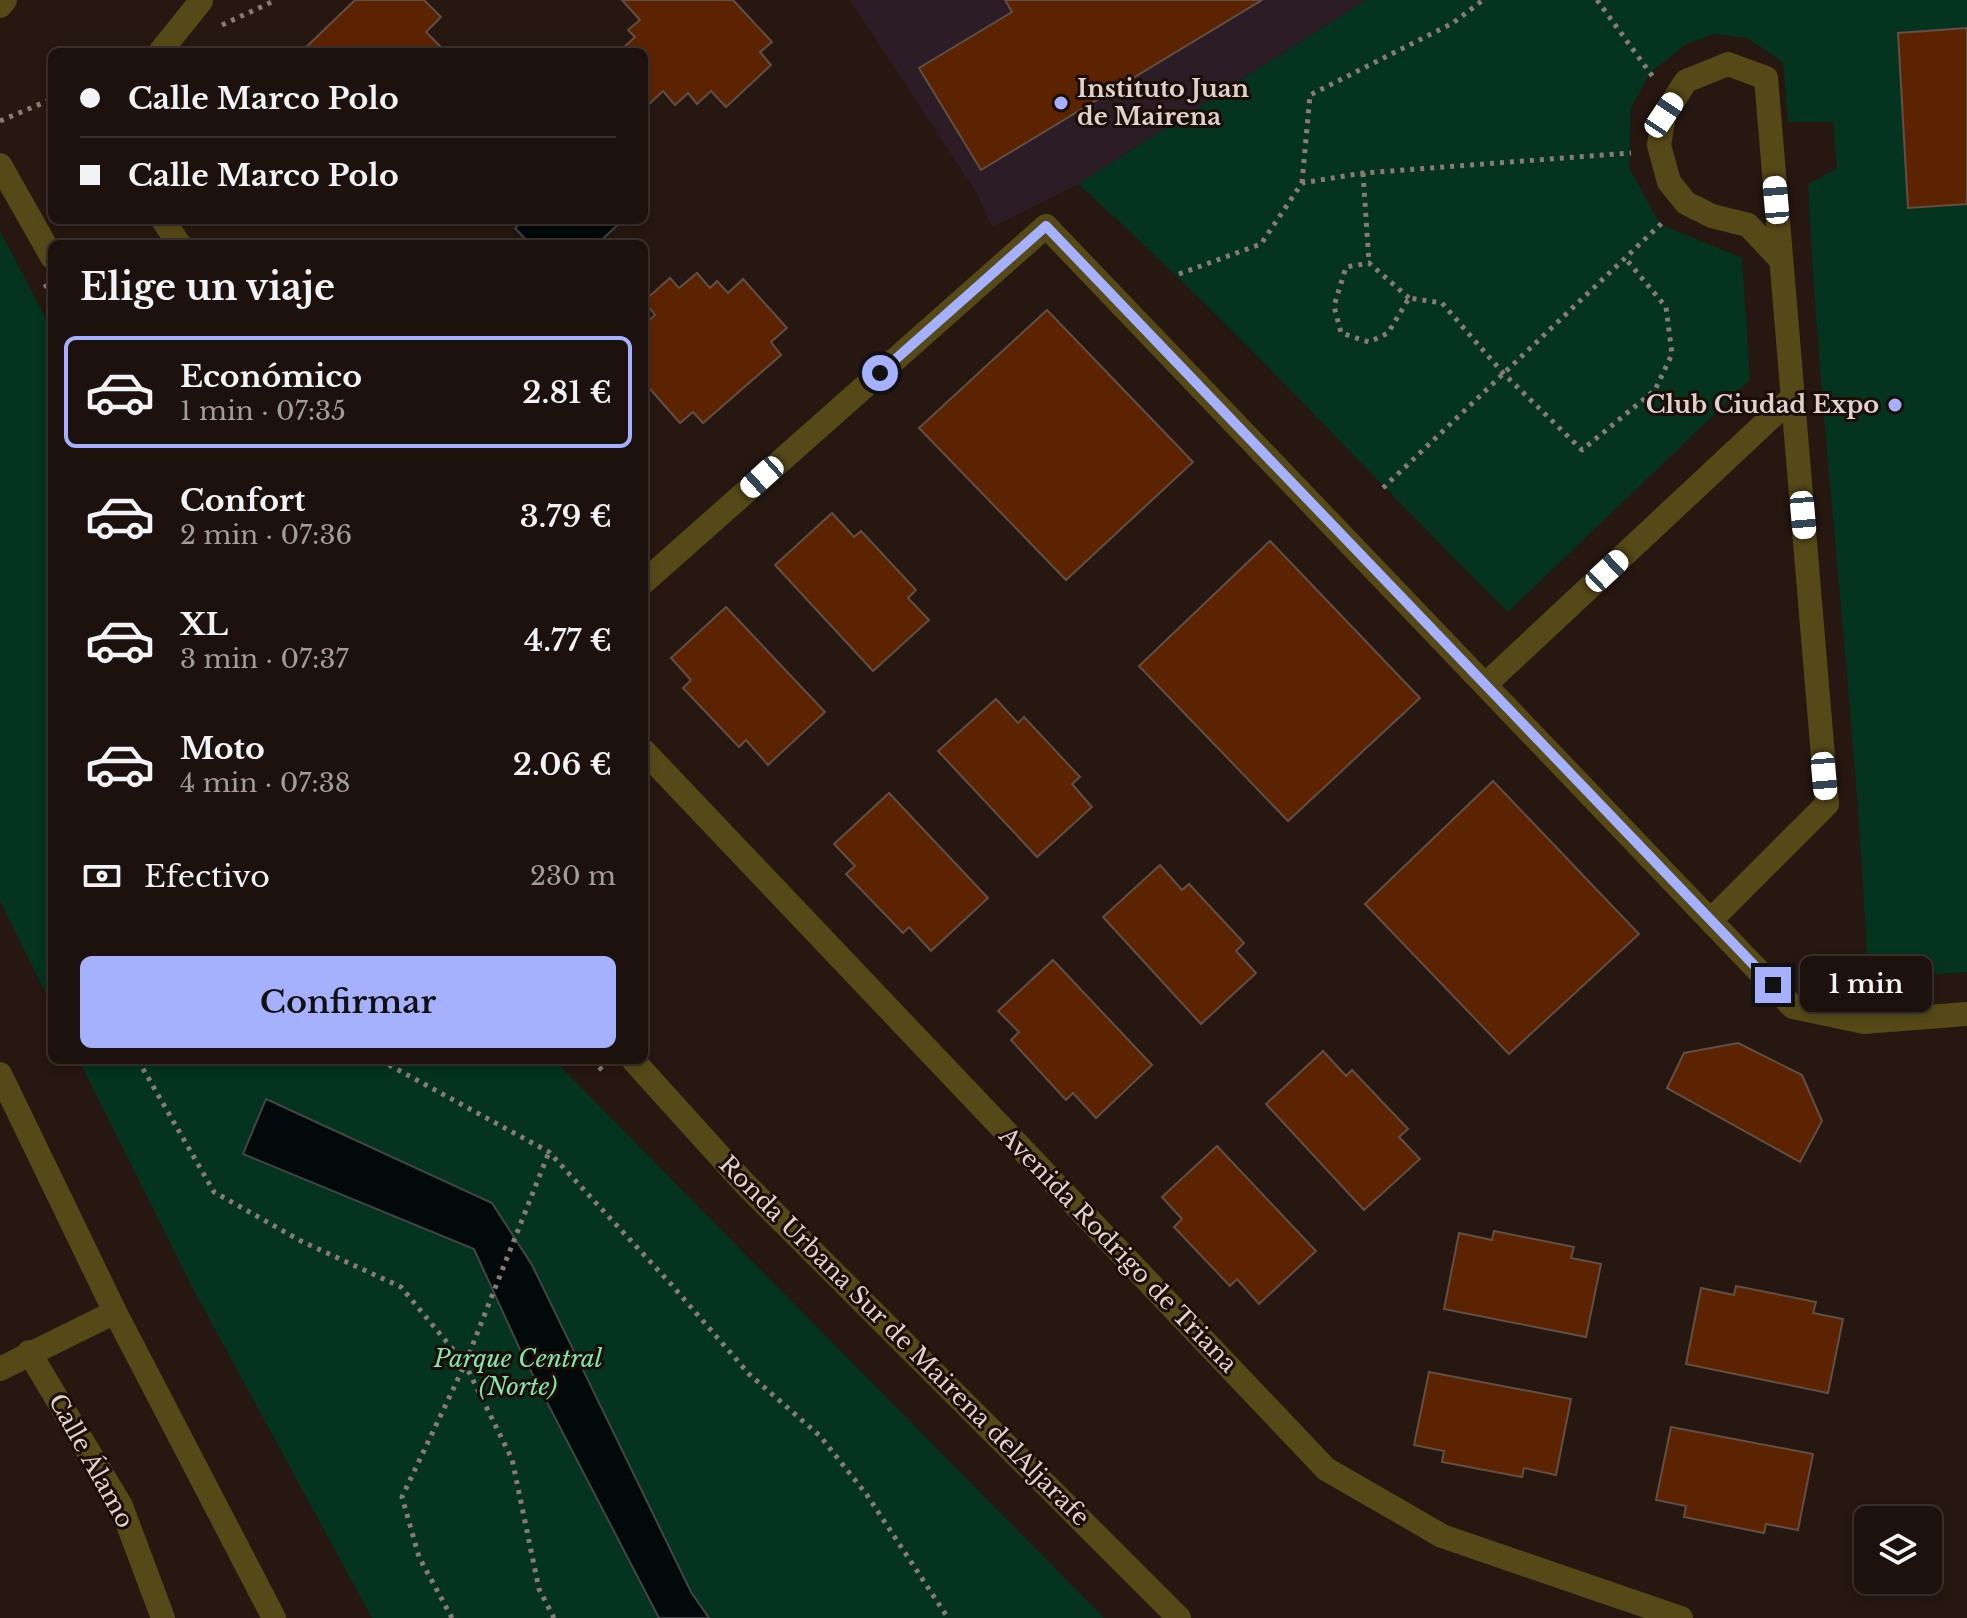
<!DOCTYPE html>
<html lang="es">
<meta charset="utf-8">
<style>
body{margin:0;font-family:"Libre Baskerville",serif;background:#291f1a;color:#f1f3f6;height:100vh;display:flex;flex-direction:column;font-size:30px;white-space:nowrap}
*{box-sizing:border-box;margin:0}
p{font-size:26px;color:#a09d9d}
.icon{flex:none;width:44px;height:44px;fill:none;stroke:currentColor;stroke-width:2;stroke-linecap:round;stroke-linejoin:round}
.map{position:relative;flex:1;overflow:hidden}
.drawer{position:absolute;left:48px;top:240px;width:600px;height:824px;display:flex;flex-direction:column;background:#1c110c;border-radius:12px;box-shadow:0 4px 12px #0003,0 0 0 2px #3a312d}
.drawer>*{flex:none}
.guide{position:absolute;left:48px;top:48px;width:600px;height:176px;border-radius:12px;box-shadow:0 4px 12px #0003,0 0 0 2px #3a312d;display:grid;align-content:center;height:176px;padding:0 32px;background:#1c110c}
.controls{position:absolute;left:1854px;top:1506px;display:grid;gap:16px}
.controls a{display:grid;place-items:center;width:88px;height:88px;border-radius:12px;background:#1c110c;box-shadow:0 4px 12px #0003,0 0 0 2px #3a312d;font-size:40px}
.end{position:absolute;width:36px;height:36px;margin:-18px;border:10px solid #a5b1fc;background:#111;box-shadow:0 0 0 4px #111}
.from{border-radius:50%}
.bubble{position:absolute;height:56px;border-radius:12px;background:#1c110c;box-shadow:0 4px 12px #0003,0 0 0 2px #3a312d;font-size:26px;font-weight:600;line-height:56px;text-align:center}
.car{position:absolute;width:24px;height:48px;margin:-24px -12px;border-radius:10px;box-shadow:0 0 6px 2px #0007;background:linear-gradient(#fff 24%,#345 0 40%,#fff 0 76%,#345 0 86%,#fff 0)}
.guide b{display:flex;align-items:center;gap:28px;height:76px;font-size:30px}
.guide b+b{border-top:2px solid #3a312d}
.guide i{width:20px;height:20px;background:#f1f3f6}
ul{padding:0;list-style:none}
li{display:flex;align-items:center;gap:24px;height:112px;margin:0 16px 12px;padding:0 16px;border:4px solid transparent;border-radius:12px}
li div{flex:1}
li b{display:block;font-size:30px}
li em{font-style:normal;font-weight:600}
li.current{border-color:#a5b1fc}
li>.icon{width:72px;height:72px;stroke-width:1.5}
h2{padding:0 32px;font-size:36px;line-height:96px}
.pay{display:flex;align-items:center;gap:20px;height:88px;padding:0 32px;font-size:30px}
.pay p{margin-inline-start:auto}
.button{display:flex;gap:16px;margin-top:auto;padding:16px 32px}
.button a{flex:1;height:92px;border-radius:12px;background:#a5b1fc;color:#111;font-size:32px;font-weight:600;line-height:92px;text-align:center}
.map>svg:first-child{display:block}
.education{fill:#2c1c26}
.green{fill:#04331f}
.water{fill:#01090b;stroke:#434545;stroke-width:2}
.building{fill:#5c2300;stroke:#614f46;stroke-width:2}
.lines{fill:none;stroke-linecap:round;stroke-linejoin:round}
.path{stroke:#887b75;stroke-width:5;stroke-dasharray:4 6;stroke-linecap:butt}
.minor{stroke:#564918;stroke-width:24}
.route{stroke:#a5b1fc;stroke-width:10}
.poi-dot{fill:#a5b1fc;stroke:#1c0e07;stroke-width:3}
.labels{text-anchor:middle;stroke-width:6;stroke-linejoin:round;paint-order:stroke}
.poi-label{font-size:24px;font-weight:bold;fill:#ddd2cd;stroke:#1c0e07;text-anchor:start}
.street-label{font-size:24px;fill:#ddd2cd;stroke:#1c0e07}
.park-label{font-size:24px;font-style:italic;fill:#80e6af;stroke:#1c0e07}
</style>
<div class="map">
<svg width="1967" height="1618" viewBox="0 0 1967 1618">
<rect width="100%" height="100%" fill="#261710"/>
<path class="education" d="M850 0H1366L1078 184 992 227 976 192Z"/>
<g class="green">
<path d="M1366 0H1967V972L1868 979C1857 714 1821 450 1808 184L1837 168 1833 122H1788L1783 62 1747 38 1714 34 1685 45 1650 73 1631 108 1629 168 1660 224 1742 258 1750 380 1508 612C1364 470 1229 319 1078 184Z"/>
<path d="M0 231 52 330V1006L0 901Z"/>
<path d="M79 1060H554L1104 1618H372L192 1287Z"/>
</g>
<g class="water">
<path d="M524 220H623L597 244H530L515 228Z"/>
<path d="M266 1099 492 1203 532 1265 691 1592 709 1618H659L523 1356 474 1249 243 1154Z"/>
</g>
<g class="building">
<path d="M355 0H424L441 17 426 32 446 52H301Z"/>
<path d="M622 0H733L772 42 760 52 771 65 726 107 711 91 697 104 688 93 675 105 663 91 644 109V52H619L635 37 628 30 640 20Z"/>
<path d="M1005 0H1262L981 170 919 68 1012 12Z"/>
<path d="M1967 28V204L1908 208 1898 33Z"/>
<path d="M697 273 710 288 717 281 728 293 743 279 787 328 771 342 781 355 703 423 693 412 680 423 644 382V325L655 315 644 301 670 278 679 288Z"/>
<path d="M1047 310 1193 462 1066 580 919 428Z"/>
<path d="M832 513 854 537 861 531 916 590 908 598 929 620 873 671 775 565Z"/>
<path d="M1270 541 1420 698 1288 821 1139 666Z"/>
<path d="M726 607 825 712 768 765 746 740 739 747 683 688 691 680 671 658Z"/>
<path d="M996 699 1018 723 1024 717 1080 777 1072 784 1092 807 1037 857 938 751Z"/>
<path d="M1493 781 1639 934 1509 1054 1365 904Z"/>
<path d="M889 793 988 898 931 951 909 927 903 933 846 874 855 866 834 844Z"/>
<path d="M1160 865 1182 890 1189 884 1244 943 1236 951 1256 973 1201 1024 1103 917Z"/>
<path d="M1053 960 1152 1065 1096 1118 1073 1093 1066 1100 1011 1040 1019 1032 998 1011Z"/>
<path d="M1738 1043 1802 1075 1822 1121 1800 1162 1667 1088 1684 1053Z"/>
<path d="M1323 1051 1346 1076 1352 1070 1408 1129 1399 1137 1420 1159 1364 1210 1266 1104Z"/>
<path d="M1217 1146 1316 1251 1259 1304 1237 1279 1230 1286 1174 1227 1182 1219 1162 1197Z"/>
<path d="M1494 1231 1574 1247 1571 1258 1601 1264 1586 1337 1444 1309 1459 1233 1492 1240Z"/>
<path d="M1736 1286 1816 1302 1813 1313 1843 1319 1828 1393 1686 1364 1701 1288 1734 1295Z"/>
<path d="M1429 1372 1571 1399 1556 1475 1524 1468 1522 1477 1442 1462 1444 1451 1414 1445Z"/>
<path d="M1671 1427 1813 1454 1798 1530 1766 1524 1764 1533 1684 1517 1686 1506 1656 1500Z"/>
</g>
<g class="lines">
<g class="path">
<path d="M1597 0 1653 77"/>
<path d="M222 25 276 0"/>
<path d="M0 121 52 99"/>
<path d="M1363 173 1369 263"/>
<path d="M1302 183 1310 95 1453 23 1483 0"/>
<path d="M1179 274 1261 244 1302 183 1363 173 1631 153"/>
<path d="M45 284 52 297"/>
<path d="M1409 298 1369 263 1346 267 1334 306 1341 333 1369 342 1388 333 1409 298 1442 303 1503 373 1582 450 1655 390 1672 354 1666 307 1625 258"/>
<path d="M1383 488 1663 222"/>
<path d="M138 1060 214 1192 301 1241 401 1287 465 1364 512 1459 539 1589 554 1618"/>
<path d="M380 1060 549 1152 670 1283 749 1374 820 1436 867 1495 948 1618"/>
<path d="M592 1060 603 1071"/>
<path d="M452 1618 419 1557 402 1497 465 1364 549 1152"/>
</g>
<g class="minor">
<path d="M0 6 5 0"/>
<path d="M160 52 201 1"/>
<path d="M0 165 52 257"/>
<path d="M163 220 179 244"/>
<path d="M644 582 1046 226 1793 1007 1864 1022 1967 1014"/>
<path d="M1485 685 1793 397"/>
<path d="M644 751 1326 1469 1442 1536 1681 1618"/>
<path d="M1711 920 1827 804 1766 78 1728 64 1686 81 1664 115 1659 145 1669 182 1686 203 1712 216 1748 225 1781 260"/>
<path d="M633 1060 745 1184 1179 1618"/>
<path d="M0 1074 115 1312 274 1618"/>
<path d="M29 1352 121 1506 163 1618"/>
<path d="M0 1369 115 1312"/>
</g>
</g>
<g class="lines">
<path class="route" d="M880 373 1046 226 1773 985"/>
</g>
<g class="poi-dot">
<circle cx="1061" cy="103" r="8"/>
<circle cx="1895" cy="405" r="8"/>
</g>
<g class="labels">
<g class="poi-label">
<text x="1077" y="97">Instituto Juan<tspan x="1077" dy="28">de Mairena</tspan></text>
<text x="1879" y="413" text-anchor="end">Club Ciudad Expo</text>
</g>
<g class="street-label">
<text transform="translate(1118 1250) rotate(46)" y="8">Avenida Rodrigo de Triana</text>
<text transform="translate(904 1341) rotate(45)" y="8">Ronda Urbana Sur de Mairena delAljarafe</text>
<text transform="translate(91 1461) rotate(61)" y="8">Calle Álamo</text>
</g>
<g class="park-label">
<text x="518" y="1367">Parque Central<tspan x="518" dy="28">(Norte)</tspan></text>
</g>
</g>
</svg>
<div class="controls">
<a><svg class="icon" aria-label="layers" viewBox="0 0 24 24"><path d="M12 4l9 5-9 5-9-5zM3 14l9 5 9-5"/></svg></a>
</div>
<i class="end from" style="left:880px;top:373px"></i>
<i class="end" style="left:1773px;top:985px"></i>
<div class="bubble" style="left:1800px;top:956px;width:132px">1 min</div>
<i class="car" style="left:1664px;top:115px;rotate:34deg"></i>
<i class="car" style="left:1776px;top:200px;rotate:355deg"></i>
<i class="car" style="left:762px;top:477px;rotate:228deg"></i>
<i class="car" style="left:1803px;top:515px;rotate:175deg"></i>
<i class="car" style="left:1607px;top:571px;rotate:47deg"></i>
<i class="car" style="left:1824px;top:776px;rotate:175deg"></i>
<div class="guide">
<b><i class="from"></i>Calle Marco Polo</b>
<b><i></i>Calle Marco Polo</b>
</div>
<section class="drawer">
<h2>Elige un viaje</h2>
<ul>
<li class="current"><svg class="icon" aria-label="car" viewBox="0 0 24 24"><path d="M5 17H2v-5l4-1 3-4h7l3 4 3 1v5h-3M9 17h6M6 11h13"/><circle cx="7" cy="17" r="2"/><circle cx="17" cy="17" r="2"/></svg><div><b>Económico</b><p>1 min · 07:35</p></div><em>2.81 €</em></li>
<li><svg class="icon" aria-label="car" viewBox="0 0 24 24"><path d="M5 17H2v-5l4-1 3-4h7l3 4 3 1v5h-3M9 17h6M6 11h13"/><circle cx="7" cy="17" r="2"/><circle cx="17" cy="17" r="2"/></svg><div><b>Confort</b><p>2 min · 07:36</p></div><em>3.79 €</em></li>
<li><svg class="icon" aria-label="car" viewBox="0 0 24 24"><path d="M5 17H2v-5l4-1 3-4h7l3 4 3 1v5h-3M9 17h6M6 11h13"/><circle cx="7" cy="17" r="2"/><circle cx="17" cy="17" r="2"/></svg><div><b>XL</b><p>3 min · 07:37</p></div><em>4.77 €</em></li>
<li><svg class="icon" aria-label="car" viewBox="0 0 24 24"><path d="M5 17H2v-5l4-1 3-4h7l3 4 3 1v5h-3M9 17h6M6 11h13"/><circle cx="7" cy="17" r="2"/><circle cx="17" cy="17" r="2"/></svg><div><b>Moto</b><p>4 min · 07:38</p></div><em>2.06 €</em></li>
</ul>
<div class="pay"><svg class="icon" aria-label="cash" viewBox="0 0 24 24"><path d="M3 7h18v10H3z"/><circle cx="12" cy="12" r="2"/></svg>Efectivo<p>230 m</p></div>
<div class="button"><a>Confirmar</a></div>
</section>
</div>
